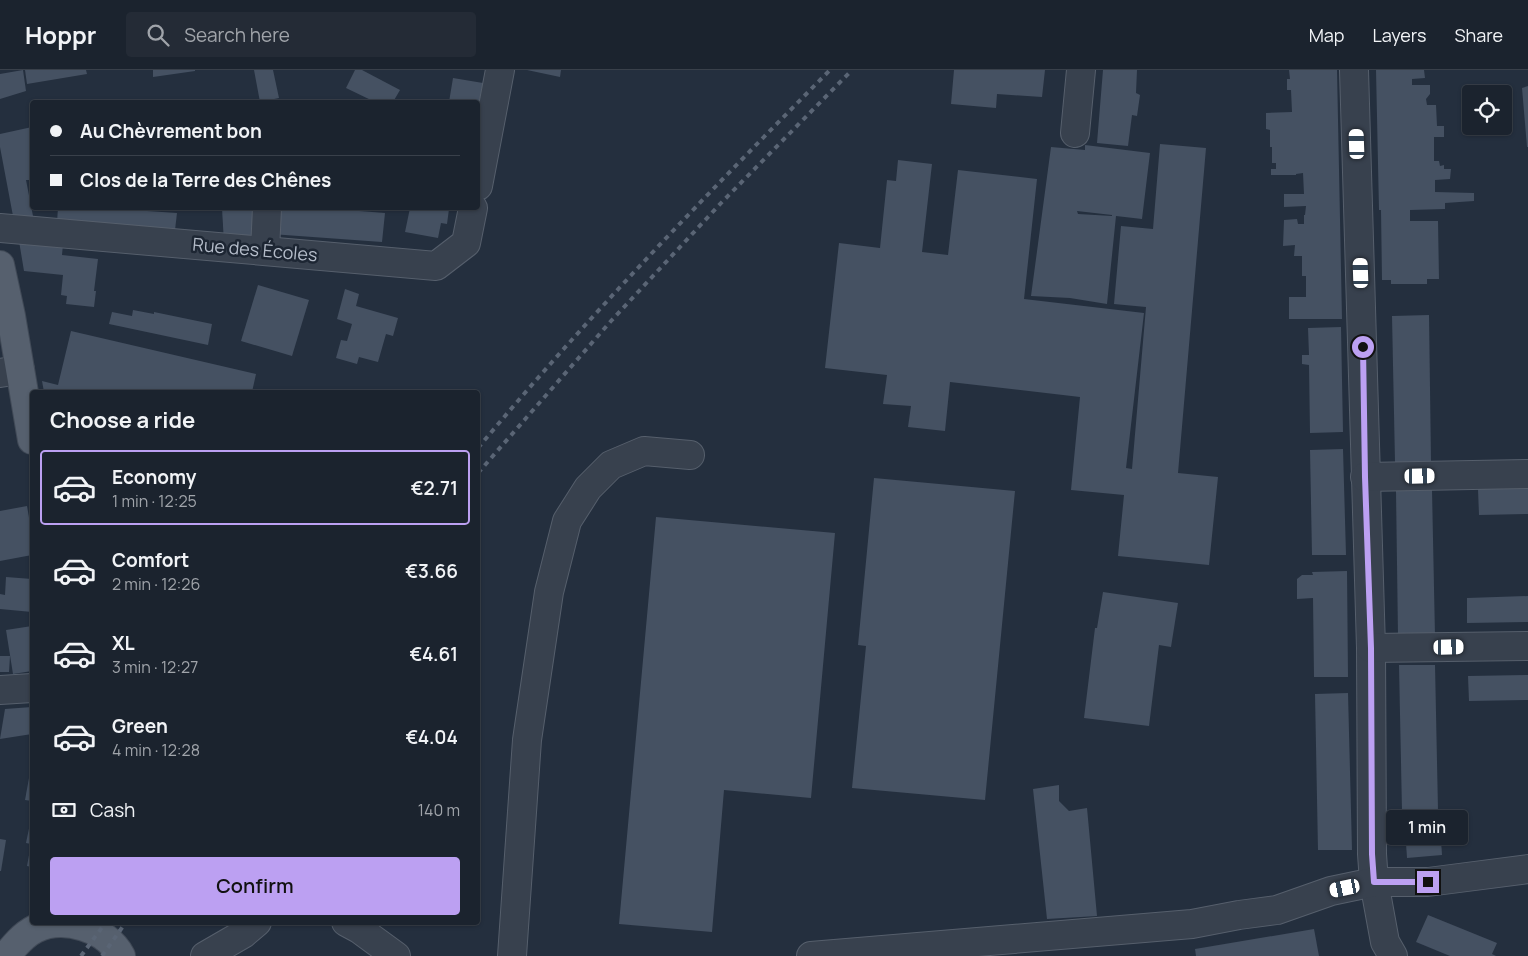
<!DOCTYPE html>
<meta charset="utf-8">
<style>
body{margin:0;font-family:Manrope,sans-serif;background:#242b36;color:#f1f3f6;height:100vh;display:flex;flex-direction:column;font-size:19px;white-space:nowrap}
*{box-sizing:border-box;margin:0}
p{font-size:16px;color:#a0a4aa}
.icon{flex:none;width:28px;height:28px;fill:none;stroke:currentColor;stroke-width:2;stroke-linecap:round;stroke-linejoin:round}
.map{position:relative;flex:1;overflow:hidden}
.details{position:absolute;left:30px;top:320px;width:450px;height:535px;display:flex;flex-direction:column;background:#1b232e;border-radius:5px;box-shadow:0 1px 4px #0004,0 0 0 1px #39404a}
.details>*{flex:none}
.hud{position:absolute;left:30px;top:30px;width:450px;height:110px;border-radius:5px;box-shadow:0 1px 4px #0004,0 0 0 1px #39404a;display:grid;align-content:center;height:110px;padding:0 20px;background:#1b232e}
.controls{position:absolute;left:1462px;top:15px;display:grid;gap:10px}
.controls a{display:grid;place-items:center;width:50px;height:50px;border-radius:5px;background:#1b232e;box-shadow:0 1px 4px #0004,0 0 0 1px #39404a;font-size:25px}
.end{position:absolute;width:22px;height:22px;margin:-11px;border:6px solid #bca0f2;background:#111;box-shadow:0 0 0 2px #111}
.from{border-radius:50%}
.bubble{position:absolute;height:35px;border-radius:5px;background:#1b232e;box-shadow:0 1px 4px #0004,0 0 0 1px #39404a;font-size:16px;font-weight:600;line-height:35px;text-align:center}
.car{position:absolute;width:15px;height:30px;margin:-15px -8px;border-radius:6px;box-shadow:0 0 4px 1px #0007;background:linear-gradient(#fff 24%,#345 0 40%,#fff 0 76%,#345 0 86%,#fff 0)}
.hud b{display:flex;align-items:center;gap:18px;height:48px;font-size:19px}
.hud b+b{border-top:1px solid #39404a}
.hud i{width:12px;height:12px;background:#f1f3f6}
ul{padding:0;list-style:none}
li{display:flex;align-items:center;gap:15px;height:75px;margin:0 10px 8px;padding:0 10px;border:2px solid transparent;border-radius:5px}
li div{flex:1}
li b{display:block;font-size:19px}
li em{font-style:normal;font-weight:600}
li.current{border-color:#bca0f2}
li>.icon{width:45px;height:45px;stroke-width:1.5}
h2{padding:0 20px;font-size:22px;line-height:60px}
.pay{display:flex;align-items:center;gap:12px;height:55px;padding:0 20px;font-size:19px}
.pay p{margin-inline-start:auto}
.action{display:flex;gap:10px;margin-top:auto;padding:10px 20px}
.action a{flex:1;height:58px;border-radius:5px;background:#bca0f2;color:#111;font-size:20px;font-weight:600;line-height:58px;text-align:center}
header{display:flex;align-items:center;gap:30px;box-sizing:border-box;height:70px;padding:0 25px;background:#1b232e;border-bottom:1px solid #39404a}
header strong{font-size:24px}
nav{display:flex;gap:28px;margin-inline-start:auto;font-size:18px}
.search{width:350px;height:45px;background:#242b36;display:flex;align-items:center;gap:12px;box-sizing:border-box;padding:0 18px;border-radius:5px;color:#a0a4aa;font-size:19px}
.map>svg:first-child{display:block}
.building{fill:#455162;fill-rule:evenodd}
.lines{fill:none;stroke-linecap:round;stroke-linejoin:round}
.minor-casing{stroke:#565f6c;stroke-width:30}
.major-casing{stroke:#414a57;stroke-width:30}
.minor{stroke:#38414e;stroke-width:28}
.major{stroke:#56606e;stroke-width:28}
.rail{stroke:#5a6575;stroke-width:4;stroke-dasharray:5 5;stroke-linecap:butt}
.route{stroke:#bca0f2;stroke-width:6}
.labels{text-anchor:middle;stroke-width:5;stroke-linejoin:round;paint-order:stroke}
.street-label{font-size:18px;fill:#b4bcc9;stroke:#1d2633}
</style>
<header>
<strong>Hoppr</strong>
<div class="search"><svg class="icon" aria-label="search" viewBox="0 0 24 24"><circle cx="10" cy="10" r="6"/><path d="M15 15l6 6"/></svg>Search here</div>
<nav><a>Map</a><a>Layers</a><a>Share</a></nav>
</header>
<div class="map">
<svg width="1528" height="886" viewBox="0 0 1528 886">
<rect width="100%" height="100%" fill="#242f3e"/>
<g class="building">
<path d="M23 0 26 21 0 29V4Z"/>
<path d="M25 0H86L87 4 27 14Z"/>
<path d="M153 0H195V1L153 7Z"/>
<path d="M254 0H273L279 28 260 32Z"/>
<path d="M355 0H362L400 20 393 32H375L346 18Z"/>
<path d="M527 0H561L560 7Z"/>
<path d="M954 0H1045L1042 27 997 24 996 38 951 34Z"/>
<path d="M1103 0H1137L1136 23 1140 25 1137 46 1132 45 1128 76 1097 73Z"/>
<path d="M1289 0H1337L1342 249H1289V227H1306V206H1302V186H1294L1295 175 1283 176 1284 150 1297 149 1298 154H1304V145H1305L1306 136 1284 137V124H1304L1303 103 1296 104V105H1271V99H1276V93H1272V77H1270V60L1266 59V43L1292 42 1291 20H1287V9H1290Z"/>
<path d="M1376 0H1424L1425 8 1412 9V15H1430V24L1426 29 1427 35H1436L1437 56H1444V67H1434V91H1439L1440 96 1444 95V99H1451L1450 109 1435 110V122L1474 123V131L1445 133V139L1410 140V151H1438L1439 209H1427V214H1391V210H1382L1381 140H1379Z"/>
<path d="M453 8 483 13 478 37V32H449Z"/>
<path d="M1528 16V77H1527L1522 18Z"/>
<path d="M32 57V110H26L33 146H13L0 77V64Z"/>
<path d="M1160 74 1206 78 1178 403 1218 407 1209 495 1118 486 1124 425 1071 420 1080 327 950 312 945 361 908 357 911 336 883 334 887 305 825 298 839 173 880 178 887 110 896 111 898 90 932 94 922 182 948 185 958 100 1037 109 1024 229 1144 243 1126 398 1132 399 1146 237 1114 234 1121 156 1153 159Z"/>
<path d="M1085 75 1150 83 1142 149 1116 146 1107 234 1070 228 1031 226 1051 77 1085 80ZM1077 141 1112 145V146L1078 144Z"/>
<path d="M58 138H103L177 143 175 160 57 152Z"/>
<path d="M222 138H253L255 171 224 173Z"/>
<path d="M273 138H347V140L385 143 382 172 271 164Z"/>
<path d="M410 138H461L460 141 449 139 447 154 441 153 438 168 405 162Z"/>
<path d="M19 171 63 174 62 185 98 189 94 221H96L94 237 66 234 67 226 61 225 63 205 24 201Z"/>
<path d="M258 215 309 230 292 286 241 271Z"/>
<path d="M345 219 359 224 356 236 398 248 393 266 386 264 378 292 359 287 357 294 336 288 341 270 347 271 352 254 337 249Z"/>
<path d="M133 240 154 244V242L212 254 208 275 109 254 112 242 132 246Z"/>
<path d="M1429 245 1431 392H1395L1392 246Z"/>
<path d="M1341 257 1343 362 1310 363 1309 295 1302 294V285H1309L1308 258Z"/>
<path d="M71 261 256 304 252 322H44L42 311 58 315Z"/>
<path d="M1343 379 1346 485H1312L1310 380Z"/>
<path d="M874 408 1015 421 985 730 852 718 866 576 858 575Z"/>
<path d="M1528 418V444L1479 445 1478 419Z"/>
<path d="M1432 420 1435 566H1398L1396 421Z"/>
<path d="M27 436 32 465V485L0 491V441Z"/>
<path d="M656 447 835 463 811 728 724 720 712 862 619 854Z"/>
<path d="M1347 501 1348 607H1314L1313 528 1297 529V509L1302 505H1313L1312 502Z"/>
<path d="M6 507 32 509V542L0 539V524L5 525Z"/>
<path d="M1103 522 1178 533 1171 577 1159 575 1149 656 1084 648 1095 558H1097Z"/>
<path d="M1528 526V552L1467 553V528Z"/>
<path d="M32 556V601L13 604 6 560Z"/>
<path d="M0 586H10L9 602H0Z"/>
<path d="M1399 595H1435L1438 740 1402 741Z"/>
<path d="M1528 605V630L1469 631 1468 606Z"/>
<path d="M1348 623 1352 780H1318L1315 624Z"/>
<path d="M32 637V664L0 669 5 639Z"/>
<path d="M29 708H32V731L25 730Z"/>
<path d="M1059 715V731L1069 741 1087 738 1097 846 1047 849 1033 719Z"/>
<path d="M32 744V797L27 796 31 774 26 773Z"/>
<path d="M0 769 6 770 1 801H0Z"/>
<path d="M1441 770 1442 785 1407 788 1406 773Z"/>
<path d="M1428 845 1497 873 1492 884 1496 886H1450L1416 872Z"/>
<path d="M1314 859 1319 886H1196L1195 879Z"/>
</g>
<g class="lines">
<defs>
<g id="minor">
<path d="M1354 0 1371 578 1372 784 1374 812 1385 872 1393 886"/>
<path d="M1075 63 1081 0"/>
<path d="M478 116 500 0"/>
<path d="M0 158 436 196 466 173 473 138"/>
<path d="M265 180 267 138"/>
<path d="M0 303 20 300"/>
<path d="M1365 407 1528 404"/>
<path d="M1371 578 1528 576"/>
<path d="M0 620 32 618"/>
<path d="M346 852 359 859 396 886"/>
<path d="M205 886 243 864 257 852"/>
<path d="M512 886 527 670 549 522 567 451 588 418 611 395 644 381 690 385"/>
<path d="M811 886 1192 854 1239 845 1277 840 1331 821 1374 812H1428L1528 799"/>
</g>
<g id="major">
<path d="M0 195 11 246 32 370"/>
<path d="M6 886C14 876 23 865 35 859 64 845 106 858 121 886"/>
</g>
</defs>
<use href="#minor" class="minor-casing"/>
<use href="#major" class="major-casing"/>
<use href="#minor" class="minor"/>
<use href="#major" class="major"/>
<g class="rail">
<path d="M478 378C588 246 709 122 830 0"/>
<path d="M478 403 611 251 722 132 852 0"/>
<path d="M81 886 106 852"/>
<path d="M102 886 126 852"/>
</g>
</g>
<g class="lines">
<path class="route" d="M1363 277 1365 407 1371 578 1372 784 1374 812H1428"/>
</g>
<g class="labels">
<g class="street-label">
<text transform="translate(255 180) rotate(5)" y="6">Rue des Écoles</text>
</g>
</g>
</svg>
<div class="controls">
<a><svg class="icon" aria-label="locate" viewBox="0 0 24 24"><circle cx="12" cy="12" r="6"/><path d="M12 2v4M12 18v4M2 12h4M18 12h4"/></svg></a>
</div>
<i class="end from" style="left:1363px;top:277px"></i>
<i class="end" style="left:1428px;top:812px"></i>
<div class="bubble" style="left:1386px;top:740px;width:82px">1 min</div>
<i class="car" style="left:1357px;top:74px;rotate:358deg"></i>
<i class="car" style="left:1361px;top:203px;rotate:358deg"></i>
<i class="car" style="left:1420px;top:406px;rotate:89deg"></i>
<i class="car" style="left:1449px;top:577px;rotate:89deg"></i>
<i class="car" style="left:1345px;top:818px;rotate:258deg"></i>
<div class="hud">
<b><i class="from"></i>Au Chèvrement bon</b>
<b><i></i>Clos de la Terre des Chênes</b>
</div>
<section class="details">
<h2>Choose a ride</h2>
<ul>
<li class="current"><svg class="icon" aria-label="car" viewBox="0 0 24 24"><path d="M5 17H2v-5l4-1 3-4h7l3 4 3 1v5h-3M9 17h6M6 11h13"/><circle cx="7" cy="17" r="2"/><circle cx="17" cy="17" r="2"/></svg><div><b>Economy</b><p>1 min · 12:25</p></div><em>€2.71</em></li>
<li><svg class="icon" aria-label="car" viewBox="0 0 24 24"><path d="M5 17H2v-5l4-1 3-4h7l3 4 3 1v5h-3M9 17h6M6 11h13"/><circle cx="7" cy="17" r="2"/><circle cx="17" cy="17" r="2"/></svg><div><b>Comfort</b><p>2 min · 12:26</p></div><em>€3.66</em></li>
<li><svg class="icon" aria-label="car" viewBox="0 0 24 24"><path d="M5 17H2v-5l4-1 3-4h7l3 4 3 1v5h-3M9 17h6M6 11h13"/><circle cx="7" cy="17" r="2"/><circle cx="17" cy="17" r="2"/></svg><div><b>XL</b><p>3 min · 12:27</p></div><em>€4.61</em></li>
<li><svg class="icon" aria-label="car" viewBox="0 0 24 24"><path d="M5 17H2v-5l4-1 3-4h7l3 4 3 1v5h-3M9 17h6M6 11h13"/><circle cx="7" cy="17" r="2"/><circle cx="17" cy="17" r="2"/></svg><div><b>Green</b><p>4 min · 12:28</p></div><em>€4.04</em></li>
</ul>
<div class="pay"><svg class="icon" aria-label="cash" viewBox="0 0 24 24"><path d="M3 7h18v10H3z"/><circle cx="12" cy="12" r="2"/></svg>Cash<p>140 m</p></div>
<div class="action"><a>Confirm</a></div>
</section>
</div>
